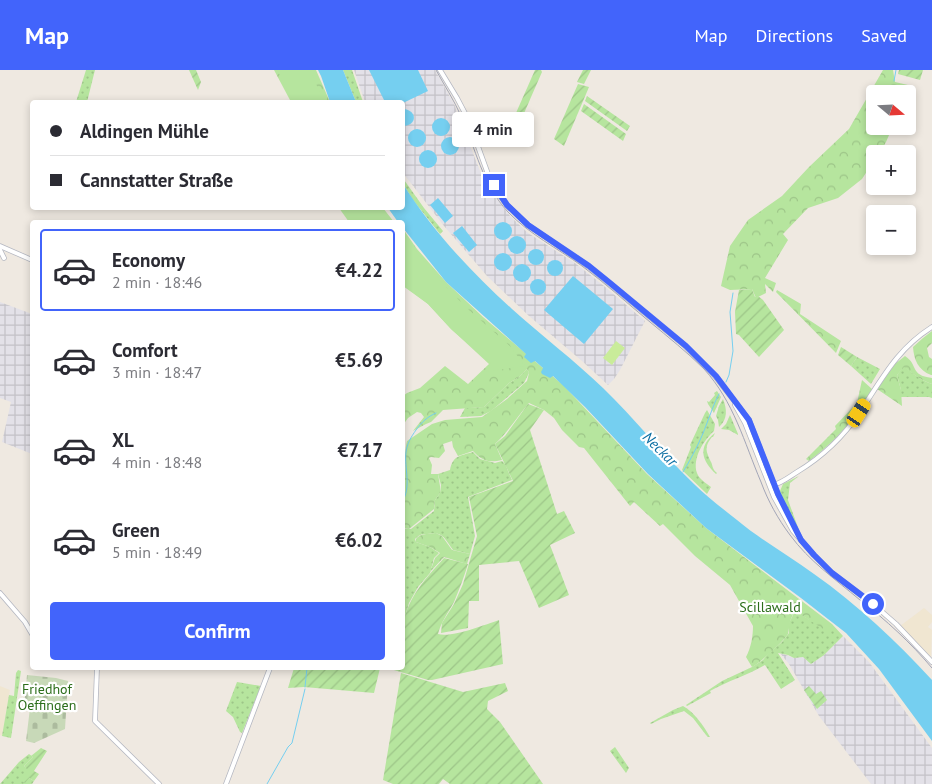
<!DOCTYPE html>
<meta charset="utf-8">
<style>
body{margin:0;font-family:"PT Sans",sans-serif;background:#f2f2f3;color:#2b2b33;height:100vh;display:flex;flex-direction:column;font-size:19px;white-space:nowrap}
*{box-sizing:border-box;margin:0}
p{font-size:16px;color:#7c7c81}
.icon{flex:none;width:28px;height:28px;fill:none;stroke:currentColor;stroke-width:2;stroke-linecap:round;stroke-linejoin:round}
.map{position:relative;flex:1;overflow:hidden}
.side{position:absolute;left:30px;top:150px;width:375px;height:450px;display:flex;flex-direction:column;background:#fff;border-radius:5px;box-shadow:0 2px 8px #0003}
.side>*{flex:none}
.top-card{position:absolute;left:30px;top:30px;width:375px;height:110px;border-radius:5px;box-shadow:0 2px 8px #0003;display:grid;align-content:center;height:110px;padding:0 20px;background:#fff}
.needle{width:32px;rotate:109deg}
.tools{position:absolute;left:866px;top:15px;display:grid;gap:10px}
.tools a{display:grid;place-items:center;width:50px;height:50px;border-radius:5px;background:#fff;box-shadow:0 2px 8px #0003;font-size:25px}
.end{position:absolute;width:22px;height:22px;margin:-11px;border:6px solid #4264fb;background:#fff;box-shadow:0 0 0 2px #fff}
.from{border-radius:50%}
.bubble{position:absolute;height:35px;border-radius:5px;background:#fff;box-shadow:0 2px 8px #0003;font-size:16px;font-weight:600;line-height:35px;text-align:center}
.car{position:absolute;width:15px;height:30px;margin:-15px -8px;border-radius:6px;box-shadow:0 0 4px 1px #0007;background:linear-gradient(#f5c518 24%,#345 0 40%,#f5c518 0 76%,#345 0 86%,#f5c518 0)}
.top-card b{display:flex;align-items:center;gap:18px;height:48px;font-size:19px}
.top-card b+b{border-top:1px solid #e1e1e2}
.top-card i{width:12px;height:12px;background:#2b2b33}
ul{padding:9px 0 0;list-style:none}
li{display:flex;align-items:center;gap:15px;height:82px;margin:0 10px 8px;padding:0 10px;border:2px solid transparent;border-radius:5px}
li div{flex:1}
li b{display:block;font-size:19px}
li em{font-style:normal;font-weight:600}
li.active{border-color:#4264fb}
li>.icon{width:45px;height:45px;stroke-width:1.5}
.primary-button{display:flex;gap:10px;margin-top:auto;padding:10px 20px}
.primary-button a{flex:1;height:58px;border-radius:5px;background:#4264fb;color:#fff;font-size:20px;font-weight:600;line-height:58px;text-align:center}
header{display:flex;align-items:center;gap:30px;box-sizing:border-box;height:70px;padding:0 25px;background:#4264fb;color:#fff}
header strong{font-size:24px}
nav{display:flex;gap:28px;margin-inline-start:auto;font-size:18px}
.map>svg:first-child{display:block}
.industrial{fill:url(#industrial-grid)}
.education{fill:#f0e6d1}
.grass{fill:url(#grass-dots)}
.forest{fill:url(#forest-crowns)}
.cemetery{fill:url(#cemetery-stones)}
.park{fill:#b6e59e}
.garden{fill:url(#garden-furrows)}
.pitch{fill:#c9ec9a}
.water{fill:#75cff0}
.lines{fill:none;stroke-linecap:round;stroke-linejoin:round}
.stream{stroke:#75cff0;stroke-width:1}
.secondary-casing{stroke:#b4b7c1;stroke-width:5.5}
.secondary{stroke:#fff;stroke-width:4}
.tram{stroke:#a3a6b8;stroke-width:1}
.route{stroke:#4264fb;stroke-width:6}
.labels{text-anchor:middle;stroke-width:4.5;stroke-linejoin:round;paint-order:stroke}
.park-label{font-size:14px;fill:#2c6e1b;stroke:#fff}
.water-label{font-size:15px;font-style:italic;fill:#0d6fa3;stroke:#fff}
</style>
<header>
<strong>Map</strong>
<nav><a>Map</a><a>Directions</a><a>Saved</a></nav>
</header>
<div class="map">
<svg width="932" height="714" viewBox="0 0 932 714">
<defs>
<pattern id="industrial-grid" width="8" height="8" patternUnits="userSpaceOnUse" patternTransform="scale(1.25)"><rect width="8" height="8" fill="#e3e1e8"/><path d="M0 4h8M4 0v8" fill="none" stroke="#c3c1c7"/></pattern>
<pattern id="grass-dots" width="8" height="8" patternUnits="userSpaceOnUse" patternTransform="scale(1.25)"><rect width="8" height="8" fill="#b6e59e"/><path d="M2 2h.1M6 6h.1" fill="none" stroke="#9dc588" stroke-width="1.8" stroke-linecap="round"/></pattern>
<pattern id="forest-crowns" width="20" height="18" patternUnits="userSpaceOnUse" patternTransform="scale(1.25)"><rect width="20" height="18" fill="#b6e59e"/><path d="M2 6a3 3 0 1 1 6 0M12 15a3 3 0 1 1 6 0" fill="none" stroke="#9dc588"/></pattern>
<pattern id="cemetery-stones" width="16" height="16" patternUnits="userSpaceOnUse" patternTransform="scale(1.25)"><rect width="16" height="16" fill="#c8d9b8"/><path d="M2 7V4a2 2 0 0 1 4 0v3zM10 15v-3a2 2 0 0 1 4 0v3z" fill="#acbb9e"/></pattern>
<pattern id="garden-furrows" width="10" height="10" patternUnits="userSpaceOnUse" patternTransform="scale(1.25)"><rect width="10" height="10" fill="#b6e59e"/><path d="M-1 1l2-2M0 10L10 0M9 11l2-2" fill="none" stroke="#9dc588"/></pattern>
</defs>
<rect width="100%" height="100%" fill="#efe9e1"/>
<g class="industrial">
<path d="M354 0H435L455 36 461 55 454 56 455 62 457 63 461 72 467 68 482 106 498 131 511 147 528 163 575 193 604 216 645 251 620 300 614 309 608 315 582 291 529 246 487 206 444 156 403 103 402 32H365Z"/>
<path d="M0 232 32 244V384L2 372 11 332 0 328Z"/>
<path d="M843 566 869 592 932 678V714H871L819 646 789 594 780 583 794 588 803 587 811 594 824 585Z"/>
</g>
<g class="education">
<path d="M924 538 932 545V552L928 557 932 560 931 587 900 556Z"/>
<path d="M0 616 10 620 2 666 0 665Z"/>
</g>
<g class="grass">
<path d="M86 0H95L87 32H76Z"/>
<path d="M343 0H352L363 32H356Z"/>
<path d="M402 107 424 138 443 161 440 164 413 130 403 114Z"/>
<path d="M857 287 880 299 871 314 851 296Z"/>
<path d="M904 296C913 304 921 310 932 314V328L929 327H901V320L897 305Z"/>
<path d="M527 299 529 303 524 313 491 341 481 346 460 347 465 338 484 337 509 313 519 307Z"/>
<path d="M717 321 721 327 714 343 708 334 707 331 709 332 715 325 714 323Z"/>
<path d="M723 329C727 339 728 349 719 357L718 350 716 346 719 336Z"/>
<path d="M707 340 715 354 714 361C704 370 692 388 697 403 699 409 706 413 711 417L707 424 682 400 691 377 690 375 705 343Z"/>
<path d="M730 345 738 364V365L729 360 721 359 726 354Z"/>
<path d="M715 363 713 367H712C704 377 706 381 711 392 713 396 712 399 717 403L716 404C702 391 697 377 715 363Z"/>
<path d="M473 382 480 389 495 393 502 391 505 394 512 410 468 427 475 466 470 484 453 480C444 468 443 461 427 464 421 464 419 465 415 469L416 472 430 477 439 483 434 488 430 503 418 517 409 533 403 553V459H411L416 455 434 441 435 430 440 423 441 415 438 404 450 400C453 385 460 386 473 382Z"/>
<path d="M799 406 790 413 788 430 799 460 781 427 780 421 783 414Z"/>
<path d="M795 541 808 549 832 560V554L843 566 824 585 811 594 803 587 794 588 788 585 778 583 795 610 781 619 765 595C748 605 728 611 710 621L711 623 687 636 686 635 722 611 752 597 763 590 767 585 782 572 789 563V553Z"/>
<path d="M18 600 21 601 11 668 2 666 9 625 14 626 16 603Z"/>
<path d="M237 612 261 616 242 663 240 662 233 647 226 641Z"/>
<path d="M683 636C695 643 703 655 710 667H708L706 665 693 648 684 641 661 649 651 654 650 653 673 640Z"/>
<path d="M615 677 629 698 626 703 610 681Z"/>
<path d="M29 684 33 687 24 696 29 700V708L34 711 32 714H0L19 692Z"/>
</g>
<g class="forest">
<path d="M274 0H316L330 32H291Z"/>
<path d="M883 0H893L895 12 908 15 905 24H875V56H893L886 72 879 84H875V89L862 109 838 128 808 138 783 164 788 170 765 208 776 213 773 222 765 214 766 223 756 228 752 219 730 220 721 216 730 176 748 150 782 126 809 97 849 59Z"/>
<path d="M403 159 417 179 446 212 483 247 563 315 647 404 706 458 832 554V560L828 562 795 541C793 544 791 548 790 552 789 556 789 560 788 564 784 571 760 593 752 597L746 587C751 578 753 566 753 556L730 515 695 486 663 454 660 456 634 432 630 436 584 378 579 377 562 360 554 348 544 340 529 333C517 347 508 362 495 374L502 390C489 393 482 391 473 381L458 386 453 377 452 371 443 374 445 381 439 388 431 387 429 388 432 395 431 404H438L440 416V423L435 430 434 439 409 459 402 458C403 439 404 421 405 402 406 391 404 382 407 371L432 354 445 350 482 347 507 329 527 311 529 303 527 299 519 307 509 313 484 337 443 340 431 352 426 354 413 361 424 347 421 343 417 342 408 348 403 355V326L407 323 420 318 445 296 468 314 489 294 450 258 428 234 403 216Z"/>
<path d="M777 220 801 234 800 244 841 271 836 283 776 222Z"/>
<path d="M932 261V273L927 278 929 287 932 289V305H931C918 300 914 290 913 277L923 268Z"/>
<path d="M905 286C919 295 909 305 932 308V314C921 310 913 304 904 297L897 305 901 320 902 336 877 319 895 294Z"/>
<path d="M862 310 872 319C854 350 837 370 809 391L806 389 836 359 835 356 857 333Z"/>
<path d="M436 463 442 466 452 480 470 484 467 494 444 487 430 502 435 488 440 483 430 477 416 472V469C420 463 429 464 436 463Z"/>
</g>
<path class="cemetery" d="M27 605 56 608 68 611 65 659 34 673 26 671 30 638 24 637Z"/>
<g class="park">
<path d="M277 0H310L324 32H294Z"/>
<path d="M339 138H383L394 152H349Z"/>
<path d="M402 165 444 215 469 240 510 276 525 296 483 302 491 293 452 260 428 234 403 215Z"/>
</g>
<g class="garden">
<path d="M189 0H196L201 12 198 20Z"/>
<path d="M535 0H541L542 2 518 57 512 52Z"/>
<path d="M583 0H591L584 14 577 12Z"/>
<path d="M899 0H923L920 10 898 4Z"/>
<path d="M578 14 589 17 564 76 554 69Z"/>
<path d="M587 26 630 56 627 61 585 31Z"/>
<path d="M584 34 626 64 623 71 581 41Z"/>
<path d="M752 219 755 227 758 226 763 230 784 260 759 287 739 265 736 264 735 242 739 220Z"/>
<path d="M841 277 857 287 851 296 838 285Z"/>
<path d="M528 334 544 340 530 360 557 444 564 441 575 463 550 475 569 525 539 538 519 491 479 495V531H469L468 558 441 563 442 553 454 534 463 514 477 466 469 427 513 411 495 374 505 366Z"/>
<path d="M444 488 468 494C464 507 459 520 454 532 448 543 441 552 438 564 452 568 484 555 499 550L503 594 432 610H428L387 598H402C402 585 400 566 403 554 409 526 425 509 444 488Z"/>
<path d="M294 598H380L374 623 304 617 288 618Z"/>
<path d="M401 603 463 622 505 613 508 621 488 631 487 639 500 652 543 714H450L443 709 439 714H393L383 710Z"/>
<path d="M809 616 816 624 821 621 827 630 817 639 804 620Z"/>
<path d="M41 678 47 681 34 701 39 704 34 711 29 708 25 713 20 710 29 701 24 696 33 687 31 686Z"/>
</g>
<path class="pitch" d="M616 271 625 278 612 295 603 288Z"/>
<g class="water">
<path d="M318 0H343L356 32H330L321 6Z"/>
<path d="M369 0H418L428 21 403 33 385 32Z"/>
<path d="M403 39C418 40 417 56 403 56Z"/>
<circle cx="441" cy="57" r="9"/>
<circle cx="417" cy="68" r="9"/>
<circle cx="450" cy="76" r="9"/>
<circle cx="428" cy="89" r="9"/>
<path d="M403 114C432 160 471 202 512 239 542 266 574 290 603 318 634 348 662 383 694 414 707 427 722 438 737 450 761 470 789 486 814 504 858 535 896 571 932 610V671L879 599 846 563 801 528 706 458 648 404 585 337 553 306 550 308 542 304 541 302 543 298 535 291 531 293 524 287 526 284 446 212 403 158 402 152H398L388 138H402Z"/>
<path d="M438 128 453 146 445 153 430 135Z"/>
<circle cx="503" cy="161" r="9"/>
<path d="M462 156 477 175 469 182 453 163Z"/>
<circle cx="517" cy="175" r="9"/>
<circle cx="536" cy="187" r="8"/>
<circle cx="503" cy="192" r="9"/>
<circle cx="555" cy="198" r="8"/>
<circle cx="522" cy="203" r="9"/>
<path d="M573 206 613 239 584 274 544 240Z"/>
<circle cx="538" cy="217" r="8"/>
</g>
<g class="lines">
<g class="stream">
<path d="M894 11 896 0"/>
<path d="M726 312 729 305 733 281 730 242 733 223"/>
<path d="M683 402C692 387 701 370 707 353 711 343 714 333 719 324"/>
<path d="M402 432C412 417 404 398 406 382 407 374 411 367 416 360 422 352 427 347 436 343"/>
<path d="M305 617 307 598"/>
<path d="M267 714 288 677 292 673 305 619"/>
</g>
<defs>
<g id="secondary">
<path d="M440 0 457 28 468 49 488 104 500 126 507 135 528 155 589 197 685 276 715 306 749 350 778 425 801 470"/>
<path d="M0 176 32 190"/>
<path d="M0 180 4 188"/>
<path d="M735 335 745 353 774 427 793 461 814 485 832 503 873 534 896 554 932 592"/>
<path d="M773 415C782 413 789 407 797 402 822 387 844 366 860 342 882 309 897 279 932 257"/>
<path d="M0 523 25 552 32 564"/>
<path d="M97 598 95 651 159 714"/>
<path d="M226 714 270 598"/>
</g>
</defs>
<use href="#secondary" class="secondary-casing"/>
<use href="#secondary" class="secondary"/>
<path class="tram" d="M436 0C444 15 454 30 461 46 476 79 482 114 508 142 529 164 557 178 582 196 605 213 627 233 650 252 668 267 687 282 704 299 734 332 744 372 761 412 768 431 778 449 790 465 809 491 835 509 860 530 886 550 911 573 932 598"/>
</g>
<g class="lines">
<path class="route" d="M494 115 507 135 528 155 589 196 610 213 686 276 716 306 749 350 778 424 801 470 814 485 832 503 873 534"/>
</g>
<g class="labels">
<g class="park-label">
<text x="770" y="542">Scillawald</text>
<text x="47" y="624">Friedhof<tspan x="47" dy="16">Oeffingen</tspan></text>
</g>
<g class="water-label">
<text transform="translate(660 379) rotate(45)" y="5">Neckar</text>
</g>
</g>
</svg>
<div class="tools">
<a><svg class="needle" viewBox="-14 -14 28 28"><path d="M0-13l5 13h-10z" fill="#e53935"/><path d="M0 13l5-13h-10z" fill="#7c7c81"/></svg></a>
<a>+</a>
<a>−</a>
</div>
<i class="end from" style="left:873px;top:534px"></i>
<i class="end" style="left:494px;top:115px"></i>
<div class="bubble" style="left:452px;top:42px;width:82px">4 min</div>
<i class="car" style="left:859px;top:343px;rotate:33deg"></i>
<div class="top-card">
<b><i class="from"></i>Aldingen Mühle</b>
<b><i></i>Cannstatter Straße</b>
</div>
<section class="side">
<ul>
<li class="active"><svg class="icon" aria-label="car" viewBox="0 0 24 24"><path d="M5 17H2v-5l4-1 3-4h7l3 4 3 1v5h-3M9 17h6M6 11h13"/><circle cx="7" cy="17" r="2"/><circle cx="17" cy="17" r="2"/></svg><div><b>Economy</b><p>2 min · 18:46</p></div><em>€4.22</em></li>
<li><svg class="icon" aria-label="car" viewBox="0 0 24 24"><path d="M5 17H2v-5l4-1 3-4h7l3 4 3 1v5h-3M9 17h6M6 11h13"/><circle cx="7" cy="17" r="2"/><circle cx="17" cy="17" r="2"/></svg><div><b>Comfort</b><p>3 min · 18:47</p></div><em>€5.69</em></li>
<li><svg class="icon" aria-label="car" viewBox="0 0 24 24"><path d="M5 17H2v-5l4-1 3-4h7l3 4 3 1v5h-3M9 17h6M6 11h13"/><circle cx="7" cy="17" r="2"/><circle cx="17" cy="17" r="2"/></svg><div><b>XL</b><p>4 min · 18:48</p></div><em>€7.17</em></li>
<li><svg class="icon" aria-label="car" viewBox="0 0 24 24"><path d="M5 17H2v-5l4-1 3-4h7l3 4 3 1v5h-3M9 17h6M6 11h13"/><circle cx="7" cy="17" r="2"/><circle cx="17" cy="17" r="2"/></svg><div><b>Green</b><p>5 min · 18:49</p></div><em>€6.02</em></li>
</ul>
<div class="primary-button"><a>Confirm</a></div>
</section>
</div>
